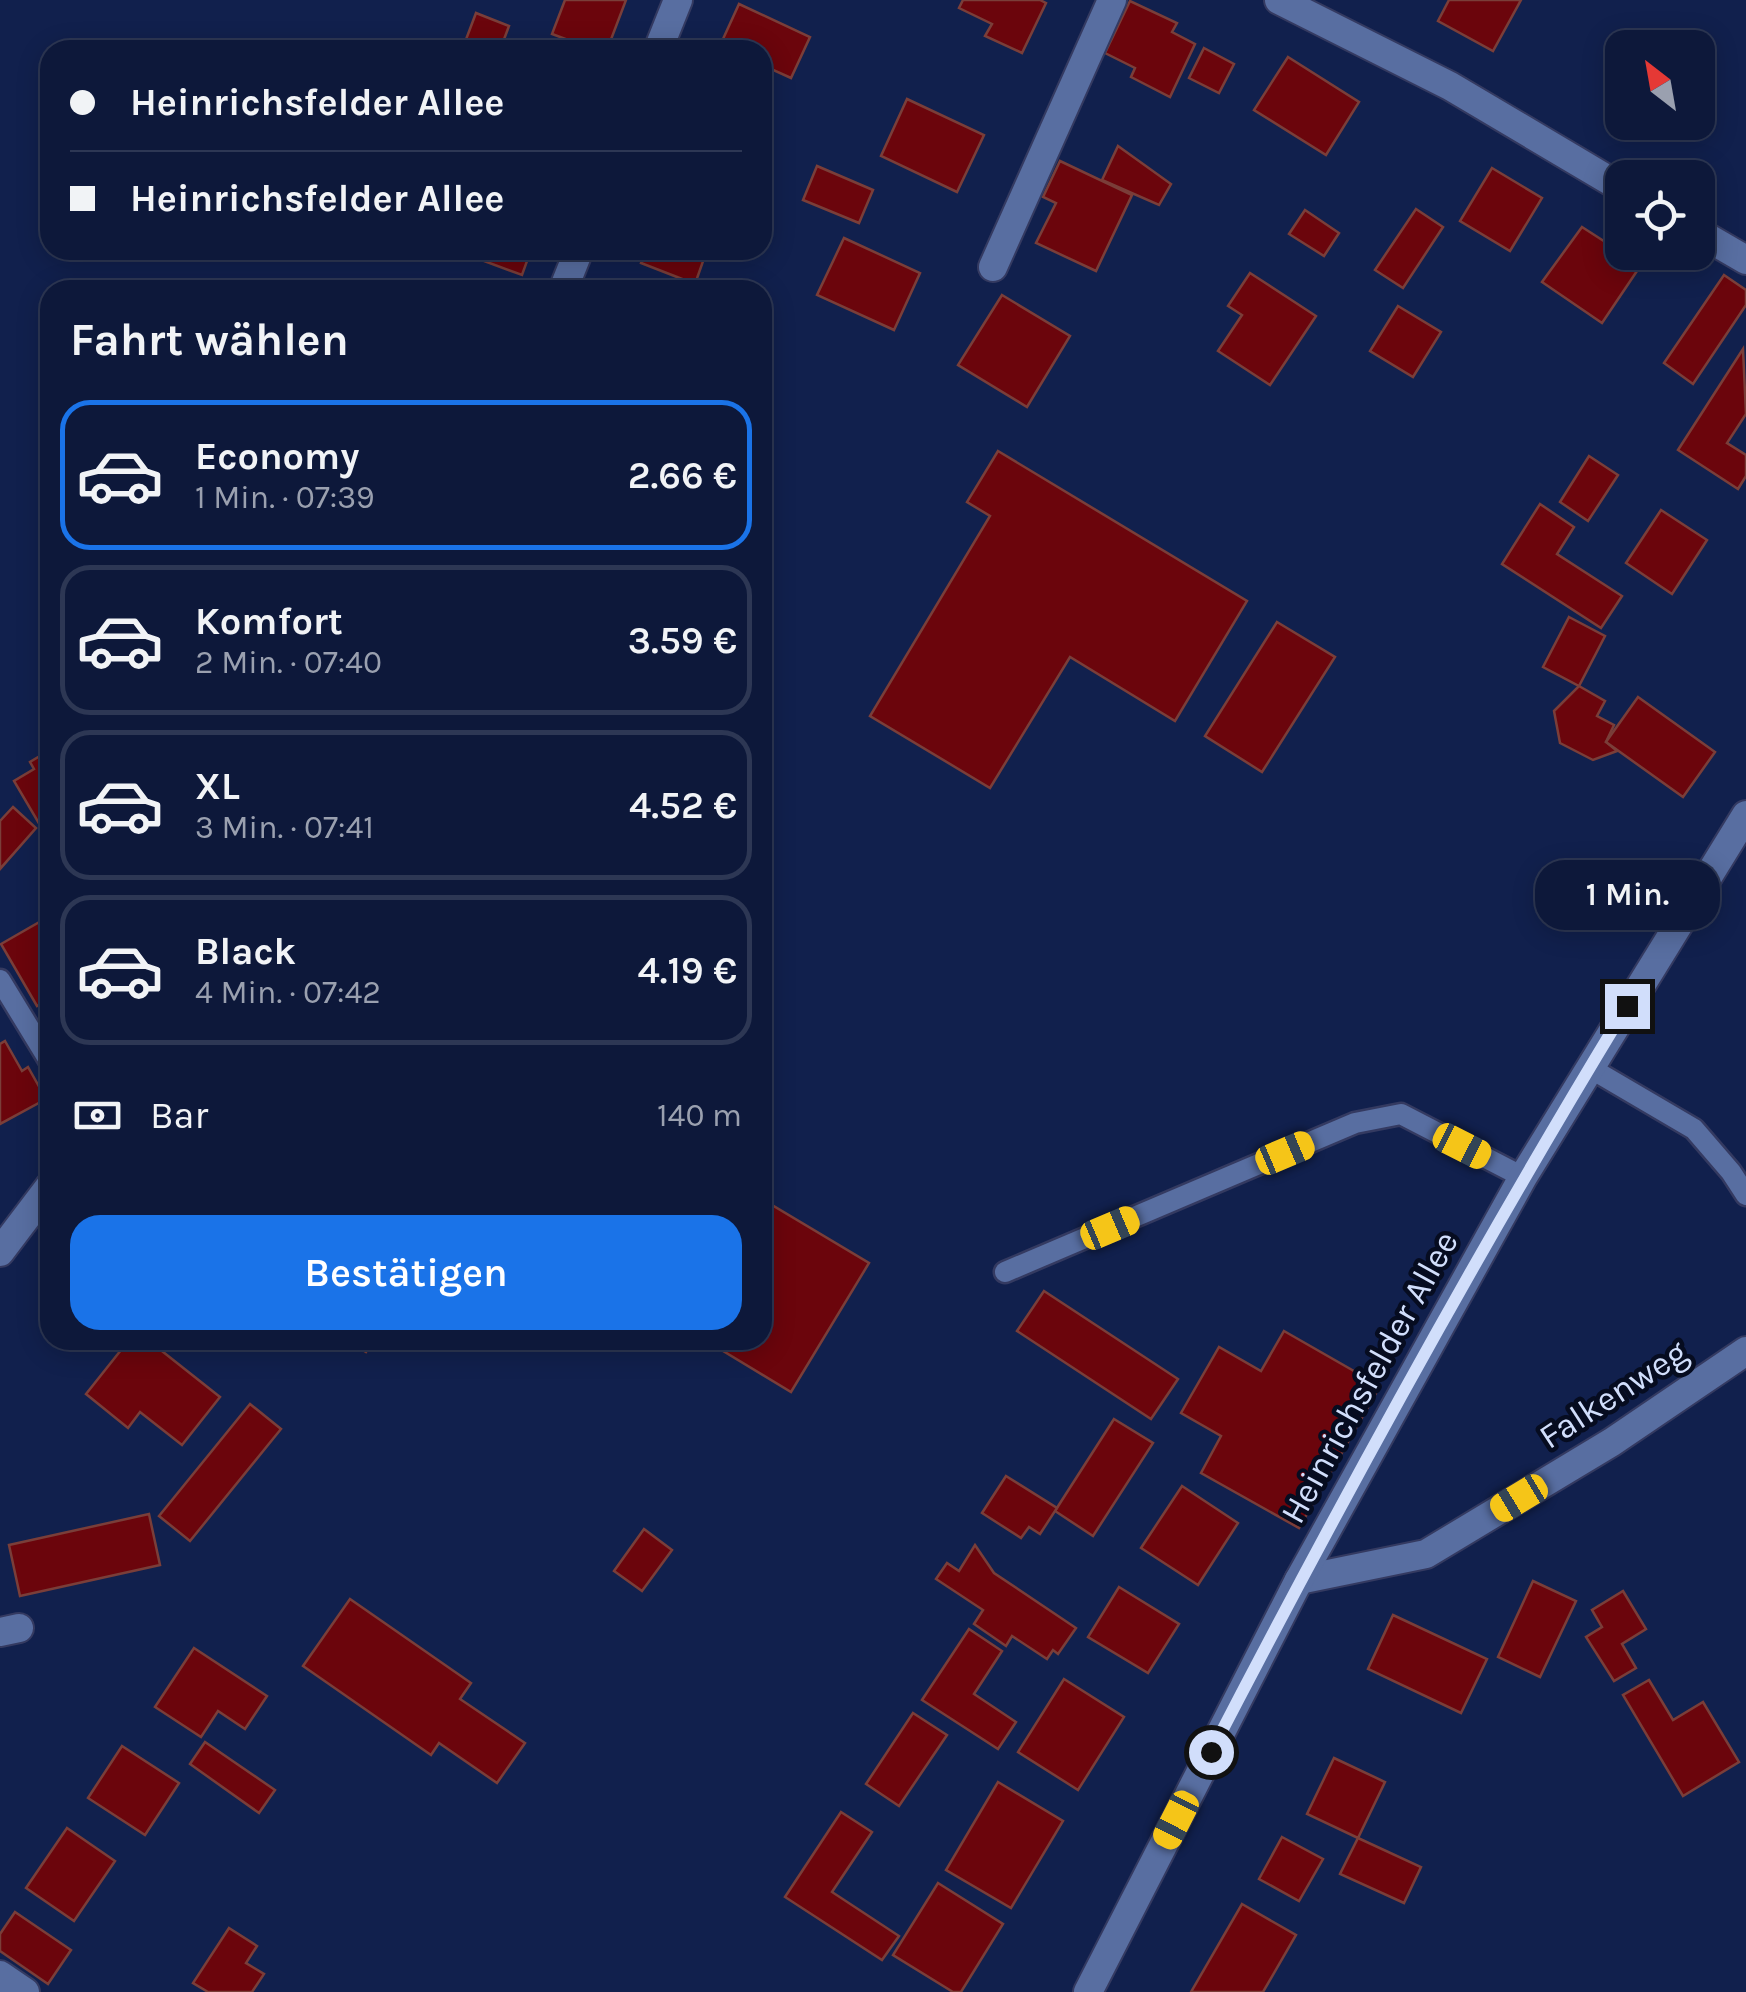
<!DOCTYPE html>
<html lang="de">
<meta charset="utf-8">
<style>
body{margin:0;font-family:Karla,sans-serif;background:#162142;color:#f1f3f6;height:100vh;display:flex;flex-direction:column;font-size:38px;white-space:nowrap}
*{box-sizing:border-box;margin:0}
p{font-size:32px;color:#9aa0af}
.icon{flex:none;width:55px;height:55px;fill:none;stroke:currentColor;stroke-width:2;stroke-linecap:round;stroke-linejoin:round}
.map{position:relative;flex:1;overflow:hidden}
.panel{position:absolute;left:40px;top:280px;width:732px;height:1070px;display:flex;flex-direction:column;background:#0d183a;border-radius:30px;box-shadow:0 5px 25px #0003,0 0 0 2px #2d3754}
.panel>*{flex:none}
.top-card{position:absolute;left:40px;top:40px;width:732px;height:220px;border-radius:30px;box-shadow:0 5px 25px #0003,0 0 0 2px #2d3754;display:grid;align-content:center;height:220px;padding:0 30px;background:#0d183a}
.needle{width:65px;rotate:329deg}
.controls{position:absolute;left:1605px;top:30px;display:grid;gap:20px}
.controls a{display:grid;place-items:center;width:110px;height:110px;border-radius:20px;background:#0d183a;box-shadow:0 5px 25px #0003,0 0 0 2px #2d3754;font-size:50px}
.end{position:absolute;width:45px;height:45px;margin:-22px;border:12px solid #d1defb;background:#111;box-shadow:0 0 0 5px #111}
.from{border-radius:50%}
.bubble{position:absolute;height:70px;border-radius:30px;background:#0d183a;box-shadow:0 5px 25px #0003,0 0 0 2px #2d3754;font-size:32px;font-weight:600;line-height:70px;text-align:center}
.car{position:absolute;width:30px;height:60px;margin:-30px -15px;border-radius:12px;box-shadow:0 0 8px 2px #0007;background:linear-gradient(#f5c518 24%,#345 0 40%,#f5c518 0 76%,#345 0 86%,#f5c518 0)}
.top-card b{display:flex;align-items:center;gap:35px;height:95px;font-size:38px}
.top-card b+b{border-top:2px solid #2d3754}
.top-card i{width:25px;height:25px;background:#f1f3f6}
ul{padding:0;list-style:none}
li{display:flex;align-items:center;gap:30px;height:150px;margin:0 20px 15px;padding:0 10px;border:5px solid #2d3754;border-radius:30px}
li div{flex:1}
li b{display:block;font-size:38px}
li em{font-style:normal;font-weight:600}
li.active{border-color:#1a73e8}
li>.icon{width:90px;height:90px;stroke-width:1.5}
h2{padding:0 30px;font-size:45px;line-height:120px}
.pay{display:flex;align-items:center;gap:25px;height:110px;padding:0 30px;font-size:38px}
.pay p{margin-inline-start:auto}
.primary-button{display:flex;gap:20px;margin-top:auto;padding:20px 30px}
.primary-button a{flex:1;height:115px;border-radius:30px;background:#1a73e8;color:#fff;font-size:40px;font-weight:600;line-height:115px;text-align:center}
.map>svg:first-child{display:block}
.building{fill:#6b050c;stroke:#7a3e39;stroke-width:2.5}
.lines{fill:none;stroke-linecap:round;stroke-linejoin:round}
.service-casing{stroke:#343a61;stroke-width:25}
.minor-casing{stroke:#343a61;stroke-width:32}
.service{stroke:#586ea1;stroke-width:20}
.minor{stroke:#586ea1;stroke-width:28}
.route{stroke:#d1defb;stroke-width:12}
.labels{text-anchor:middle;stroke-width:9;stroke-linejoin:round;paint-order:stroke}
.street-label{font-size:35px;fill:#d1defb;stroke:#060c20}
</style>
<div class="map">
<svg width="1746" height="1992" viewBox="0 0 1746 1992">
<rect width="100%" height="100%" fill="#11204d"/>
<g class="building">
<path d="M565 0H626L607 50H595L552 34Z"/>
<path d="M963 0H1040L1046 3 1022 53 985 36 992 24 959 8Z"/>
<path d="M1449 0H1521L1493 51 1438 21Z"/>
<path d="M1130 1 1177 23 1172 32 1195 44 1170 97 1131 77 1135 68 1105 53Z"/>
<path d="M739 4 810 37 791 78 762 65V50H718Z"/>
<path d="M476 13 509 26 500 50H462Z"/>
<path d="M1204 48 1234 64 1219 93 1189 78Z"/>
<path d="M1288 57 1359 102 1326 155 1254 110Z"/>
<path d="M907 99 984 135 957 192 881 156Z"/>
<path d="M1118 146 1171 184 1159 205 1102 180Z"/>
<path d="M1060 161 1132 195 1096 271 1036 243 1056 203 1043 197Z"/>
<path d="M817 166 873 190 859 223 803 200Z"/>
<path d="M1492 168 1542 198 1510 251 1460 221Z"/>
<path d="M1416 209 1443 227 1403 288 1375 270Z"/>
<path d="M1305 210 1339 233 1324 256 1289 234Z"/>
<path d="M1582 227 1641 265 1602 323 1542 282Z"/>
<path d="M844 238 920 273 894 330 817 295Z"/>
<path d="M470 250H531L522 275 468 255Z"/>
<path d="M646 250H707L695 284 641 263Z"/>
<path d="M1250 273 1316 316 1270 385 1218 351 1242 315 1228 306Z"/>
<path d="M1724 275 1746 290V305L1693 384 1664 363Z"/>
<path d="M1002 295 1070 336 1027 407 958 365Z"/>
<path d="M1398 306 1441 332 1413 377 1370 351Z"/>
<path d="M1743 349 1746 414 1727 443 1746 455V476L1738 489 1678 450Z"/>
<path d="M998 451 1247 601 1175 721 1070 657 990 788 870 716 990 516 967 502Z"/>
<path d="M1589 456 1618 475 1588 521 1560 502Z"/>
<path d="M1540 504 1574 527 1557 554 1622 596 1601 628 1502 564Z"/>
<path d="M1661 510 1707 540 1672 594 1626 563Z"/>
<path d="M1569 617 1605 636 1579 686 1543 667Z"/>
<path d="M1277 622 1335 657 1262 772 1205 736Z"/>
<path d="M1579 686 1605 701 1597 716 1614 725 1606 742 1617 751 1593 760 1560 743 1554 711Z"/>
<path d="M1638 697 1715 752 1683 797 1606 742Z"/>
<path d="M50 750V828L44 832 14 781 34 769 30 762Z"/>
<path d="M13 807 36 828 0 869V821Z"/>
<path d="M50 916V999L37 1006 1 944Z"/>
<path d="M5 1041 22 1071 28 1067 46 1099 0 1124V1044Z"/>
<path d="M762 1199 869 1263 791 1392 705 1340H762Z"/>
<path d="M1044 1291 1178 1379 1151 1419 1017 1331Z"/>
<path d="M1284 1331 1380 1386 1299 1528 1201 1473 1221 1436 1181 1413 1219 1347 1261 1371Z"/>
<path d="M129 1340H148L220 1397 182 1445 140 1412 128 1428 86 1394Z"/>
<path d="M347 1340H374L366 1352Z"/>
<path d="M250 1404 281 1429 190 1541 159 1516Z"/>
<path d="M1114 1419 1153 1443 1093 1536 1055 1511Z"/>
<path d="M1006 1476 1057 1508 1040 1534 1029 1527 1021 1538 982 1513Z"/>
<path d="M1182 1486 1238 1523 1198 1585 1141 1548Z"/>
<path d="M149 1514 160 1565 20 1596 9 1545Z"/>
<path d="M644 1529 672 1550 642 1591 614 1571Z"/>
<path d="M975 1545 994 1573 1076 1628 1058 1654 1053 1650 1047 1659 1012 1636 1006 1646 974 1624 983 1610 936 1579 947 1563 959 1571Z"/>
<path d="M1533 1581 1576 1601 1540 1677 1498 1657Z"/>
<path d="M1119 1587 1179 1624 1148 1673 1088 1637Z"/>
<path d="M1623 1591 1646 1629 1622 1644 1636 1668 1614 1681 1586 1637 1602 1627 1592 1610Z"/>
<path d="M350 1599 471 1683 460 1699 525 1743 497 1783 439 1743 431 1755 303 1666Z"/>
<path d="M1393 1615 1487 1659 1461 1713 1368 1669Z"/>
<path d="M969 1629 1002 1651 974 1694 1016 1722 998 1749 922 1700Z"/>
<path d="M194 1648 267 1696 245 1729 218 1711 201 1737 155 1707Z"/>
<path d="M1064 1679 1124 1717 1078 1790 1018 1752Z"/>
<path d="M1649 1680 1673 1720 1703 1702 1739 1762 1683 1796 1623 1695Z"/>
<path d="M913 1713 947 1735 899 1806 866 1784Z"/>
<path d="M205 1742 275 1790 259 1813 190 1764Z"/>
<path d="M122 1746 179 1783 145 1835 88 1798Z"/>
<path d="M1334 1758 1385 1782 1358 1838 1307 1814Z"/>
<path d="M998 1782 1063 1821 1011 1908 946 1870Z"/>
<path d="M841 1812 872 1832 832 1892 899 1936 882 1960 785 1897Z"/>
<path d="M67 1828 115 1861 74 1921 26 1888Z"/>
<path d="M1282 1837 1323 1859 1299 1901 1259 1879Z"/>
<path d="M1358 1838 1421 1867 1404 1903 1340 1874Z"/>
<path d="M938 1883 1003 1924 961 1992H953L893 1955Z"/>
<path d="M1242 1904 1296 1935 1263 1992H1191Z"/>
<path d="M15 1912 71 1950 48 1984 0 1951V1934Z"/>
<path d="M229 1928 257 1946 246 1963 264 1974 252 1992H208L193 1983Z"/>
</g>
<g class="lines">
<defs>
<g id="service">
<path d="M0 980 50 1062"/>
<path d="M1590 1068 1694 1129 1731 1172 1746 1195"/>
<path d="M1005 1272 1355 1123 1401 1114 1523 1177"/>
</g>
<g id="minor">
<path d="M1279 0 1450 86 1622 188"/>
<path d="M658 50 678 0"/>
<path d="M1698 232 1746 260"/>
<path d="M993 267 1112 0"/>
<path d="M563 290 579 250"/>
<path d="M0 1252 50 1186"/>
<path d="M1299 1580 1426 1554 1612 1442 1746 1351"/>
<path d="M0 1632 19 1628"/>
<path d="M0 1975 25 1992"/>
<path d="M1088 1992 1299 1580 1523 1177 1746 815"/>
</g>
</defs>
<use href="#service" class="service-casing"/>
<use href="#minor" class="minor-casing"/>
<use href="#service" class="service"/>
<use href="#minor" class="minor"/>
</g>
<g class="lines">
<path class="route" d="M1211 1752C1342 1499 1479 1249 1627 1006"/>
</g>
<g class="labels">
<g class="street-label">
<text transform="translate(1369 1377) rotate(-61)" y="12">Heinrichsfelder Allee</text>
<text transform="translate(1613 1394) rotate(-33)" y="12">Falkenweg</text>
</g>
</g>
</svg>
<div class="controls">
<a><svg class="needle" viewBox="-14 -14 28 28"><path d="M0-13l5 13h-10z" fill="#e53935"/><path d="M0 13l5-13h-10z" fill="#9aa0af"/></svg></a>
<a><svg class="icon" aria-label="locate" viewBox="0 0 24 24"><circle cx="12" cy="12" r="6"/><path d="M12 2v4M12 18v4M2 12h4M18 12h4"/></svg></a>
</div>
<i class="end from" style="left:1211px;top:1752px"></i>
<i class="end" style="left:1627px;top:1006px"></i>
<div class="bubble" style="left:1535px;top:860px;width:185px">1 Min.</div>
<i class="car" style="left:1462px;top:1146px;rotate:117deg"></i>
<i class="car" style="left:1285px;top:1153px;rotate:67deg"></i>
<i class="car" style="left:1110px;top:1228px;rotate:67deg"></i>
<i class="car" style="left:1519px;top:1498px;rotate:239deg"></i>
<i class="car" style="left:1176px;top:1820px;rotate:207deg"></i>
<div class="top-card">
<b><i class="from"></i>Heinrichsfelder Allee</b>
<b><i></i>Heinrichsfelder Allee</b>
</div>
<section class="panel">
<h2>Fahrt wählen</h2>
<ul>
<li class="active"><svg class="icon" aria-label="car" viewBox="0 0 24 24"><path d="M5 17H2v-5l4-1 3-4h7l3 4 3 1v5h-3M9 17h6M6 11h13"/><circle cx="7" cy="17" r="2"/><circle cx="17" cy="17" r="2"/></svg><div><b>Economy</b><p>1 Min. · 07:39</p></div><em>2.66 €</em></li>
<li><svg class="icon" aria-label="car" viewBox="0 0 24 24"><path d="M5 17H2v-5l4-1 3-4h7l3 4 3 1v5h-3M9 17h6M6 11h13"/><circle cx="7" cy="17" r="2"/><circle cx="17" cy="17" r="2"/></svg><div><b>Komfort</b><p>2 Min. · 07:40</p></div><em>3.59 €</em></li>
<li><svg class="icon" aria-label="car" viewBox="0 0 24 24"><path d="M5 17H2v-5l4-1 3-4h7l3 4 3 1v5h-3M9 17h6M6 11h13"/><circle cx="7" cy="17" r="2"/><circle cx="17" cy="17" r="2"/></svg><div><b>XL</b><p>3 Min. · 07:41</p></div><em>4.52 €</em></li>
<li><svg class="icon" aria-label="car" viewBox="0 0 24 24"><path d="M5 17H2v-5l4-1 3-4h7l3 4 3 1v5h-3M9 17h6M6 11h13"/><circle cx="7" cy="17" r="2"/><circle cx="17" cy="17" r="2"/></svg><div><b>Black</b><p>4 Min. · 07:42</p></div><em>4.19 €</em></li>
</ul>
<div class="pay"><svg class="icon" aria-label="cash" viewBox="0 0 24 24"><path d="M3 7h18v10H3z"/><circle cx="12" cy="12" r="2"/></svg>Bar<p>140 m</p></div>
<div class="primary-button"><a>Bestätigen</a></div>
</section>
</div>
